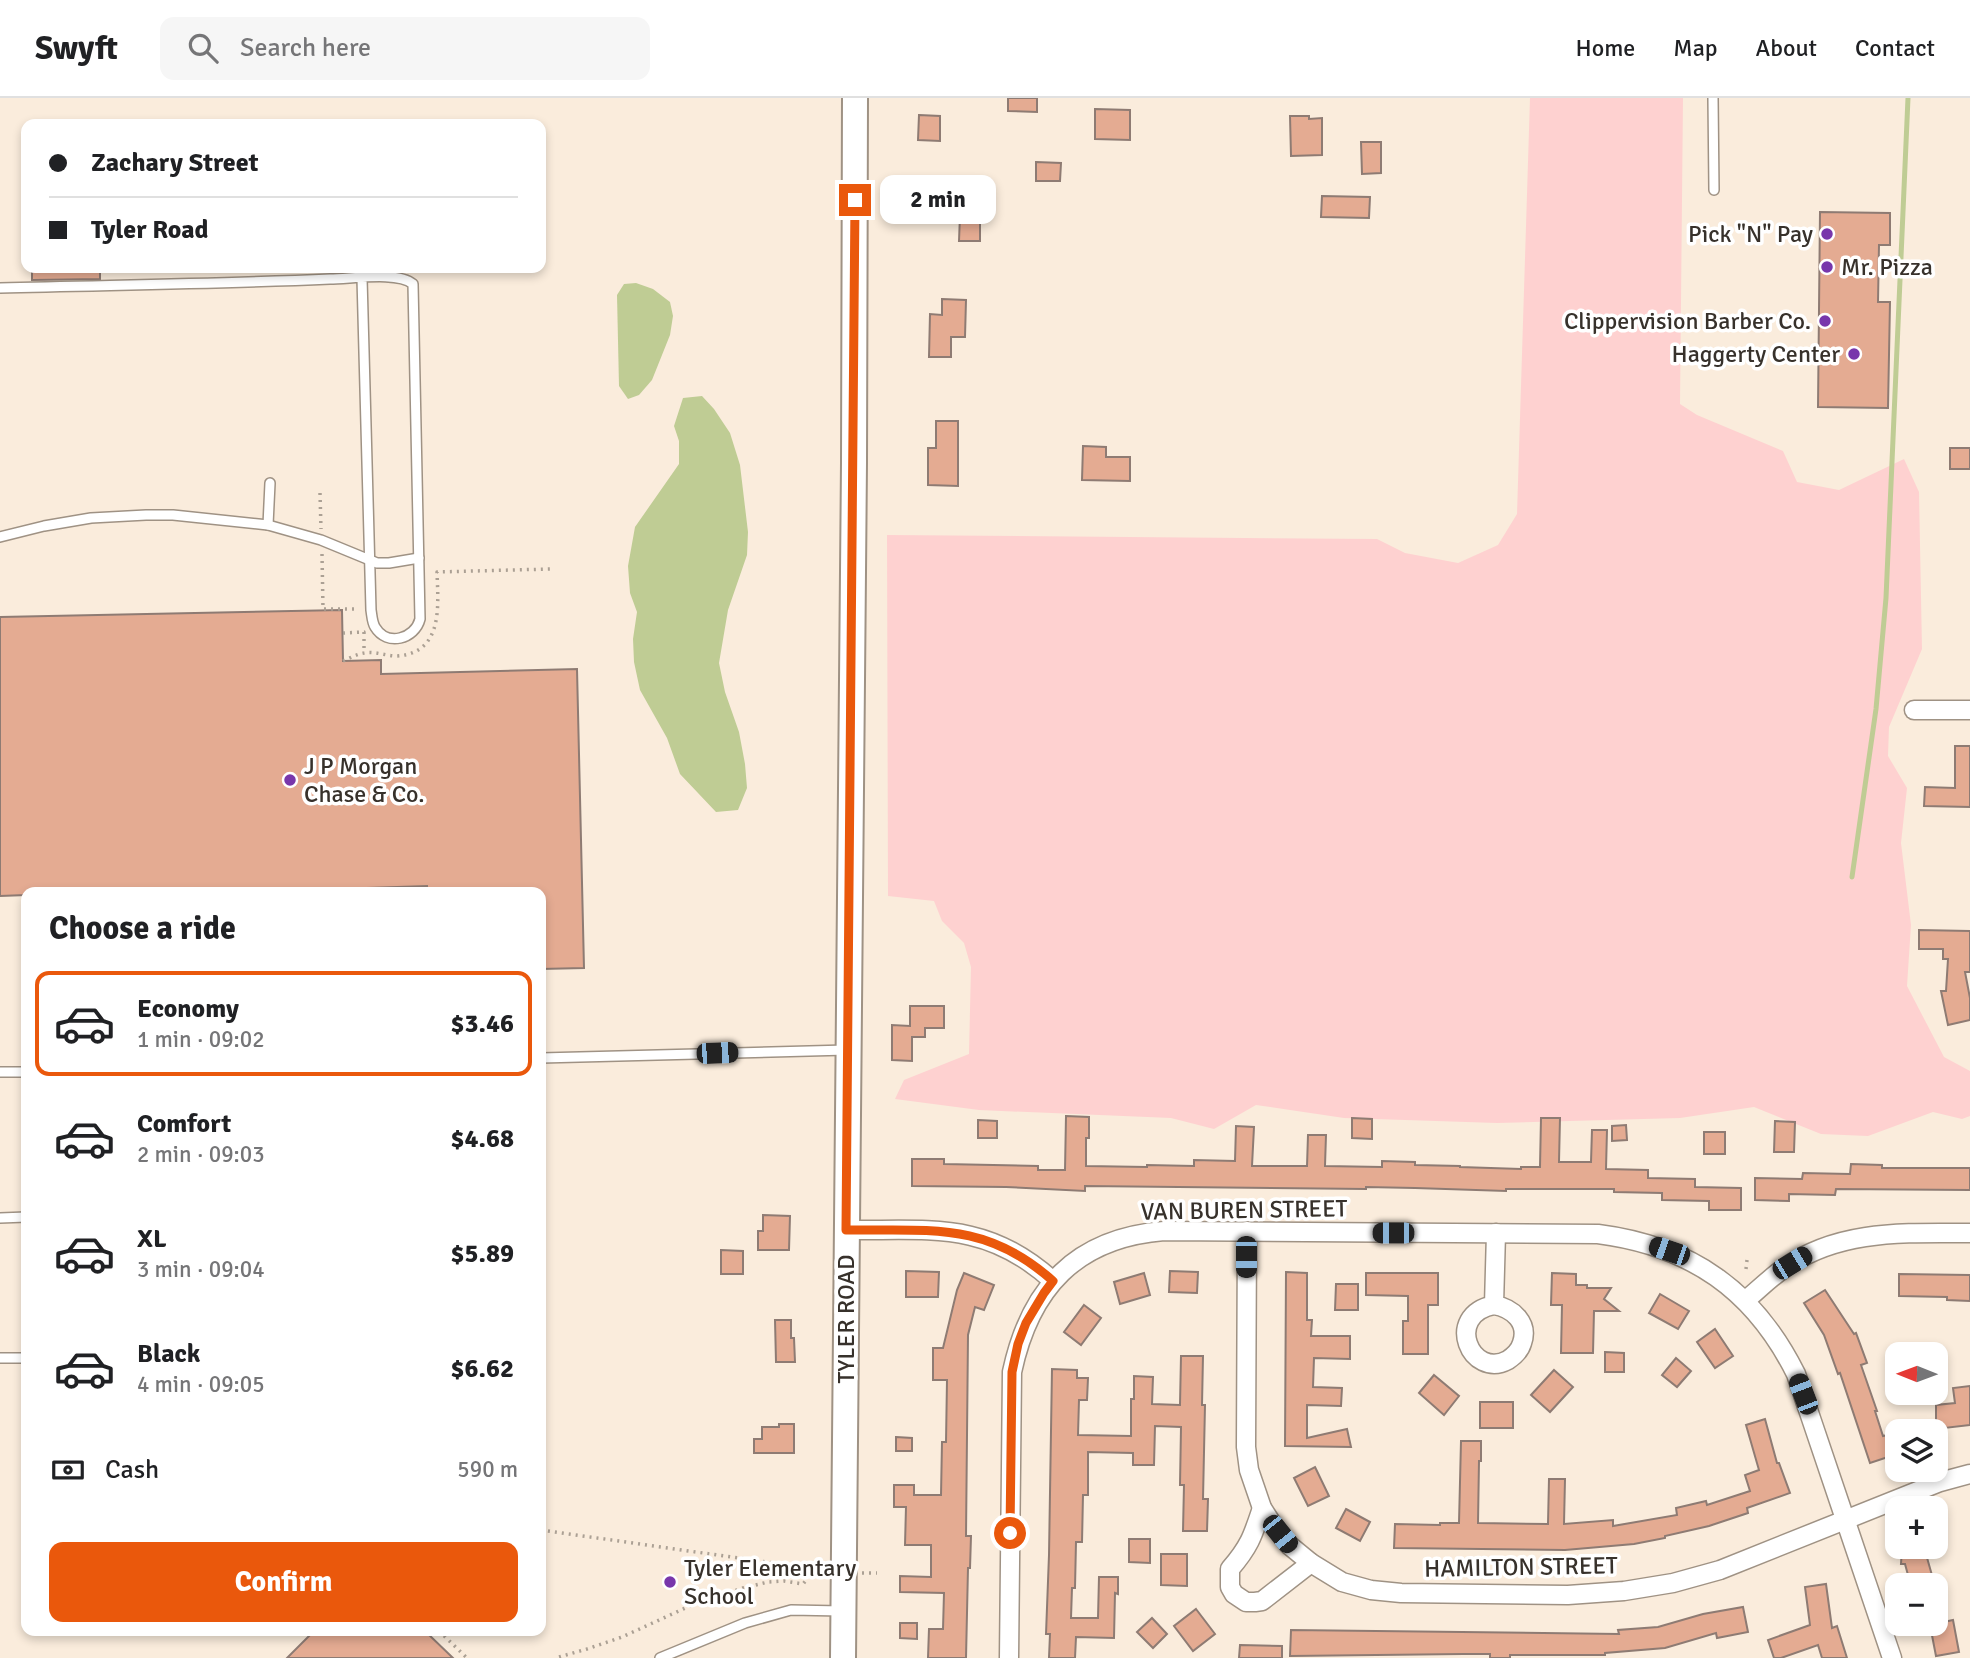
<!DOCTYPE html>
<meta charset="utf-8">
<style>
body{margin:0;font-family:Signika,sans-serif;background:#f6f6f6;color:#202124;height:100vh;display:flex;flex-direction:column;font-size:26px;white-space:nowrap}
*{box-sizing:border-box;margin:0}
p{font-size:23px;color:#757577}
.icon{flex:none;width:38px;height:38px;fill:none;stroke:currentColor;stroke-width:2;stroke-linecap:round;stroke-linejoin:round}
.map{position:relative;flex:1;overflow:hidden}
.sheet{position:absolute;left:21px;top:789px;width:525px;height:749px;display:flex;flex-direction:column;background:#fff;border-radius:14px;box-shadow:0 4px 10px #0003}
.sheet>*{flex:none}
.guide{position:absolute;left:21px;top:21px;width:525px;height:154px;border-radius:14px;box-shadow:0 4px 10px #0003;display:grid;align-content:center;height:154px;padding:0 28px;background:#fff}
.needle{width:46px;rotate:271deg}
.controls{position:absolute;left:1885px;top:1244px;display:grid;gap:14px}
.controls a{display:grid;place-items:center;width:63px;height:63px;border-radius:14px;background:#fff;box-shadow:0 4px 10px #0003;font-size:35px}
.end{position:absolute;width:32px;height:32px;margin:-16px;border:9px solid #ea580c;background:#fff;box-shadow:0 0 0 4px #fff}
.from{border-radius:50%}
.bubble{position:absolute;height:49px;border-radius:14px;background:#fff;box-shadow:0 4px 10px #0003;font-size:23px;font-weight:700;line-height:49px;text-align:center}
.car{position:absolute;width:21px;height:42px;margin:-21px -10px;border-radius:9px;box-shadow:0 0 5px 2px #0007;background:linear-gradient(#222 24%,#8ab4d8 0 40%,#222 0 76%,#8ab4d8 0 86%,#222 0)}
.guide b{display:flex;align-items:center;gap:24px;height:66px;font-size:26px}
.guide b+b{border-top:2px solid #e0e0e0}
.guide i{width:18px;height:18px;background:#202124}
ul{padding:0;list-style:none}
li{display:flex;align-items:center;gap:21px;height:105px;margin:0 14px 10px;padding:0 14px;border:4px solid transparent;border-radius:14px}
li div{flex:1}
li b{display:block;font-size:26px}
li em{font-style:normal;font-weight:700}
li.on{border-color:#ea580c}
li>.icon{width:63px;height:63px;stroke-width:1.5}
h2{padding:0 28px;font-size:32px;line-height:84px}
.pay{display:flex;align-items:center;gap:18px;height:77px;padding:0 28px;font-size:26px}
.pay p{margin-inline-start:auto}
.cta{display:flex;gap:14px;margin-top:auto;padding:14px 28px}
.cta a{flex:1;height:80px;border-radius:14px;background:#ea580c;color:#fff;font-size:28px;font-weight:700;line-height:80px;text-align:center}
header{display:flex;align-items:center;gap:42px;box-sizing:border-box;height:98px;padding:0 35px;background:#fff;border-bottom:2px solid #e0e0e0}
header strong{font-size:33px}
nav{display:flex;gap:38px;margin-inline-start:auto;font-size:24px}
.search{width:490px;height:63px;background:#f6f6f6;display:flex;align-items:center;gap:18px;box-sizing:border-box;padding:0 24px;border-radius:14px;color:#757577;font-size:26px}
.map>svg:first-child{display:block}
.green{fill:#fed1d0}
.water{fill:#bfcc94}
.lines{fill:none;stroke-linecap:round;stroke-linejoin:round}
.stream{stroke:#bfcc94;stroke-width:5}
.building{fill:#e4ab92;stroke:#8e7b73;stroke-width:2}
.lane-casing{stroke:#9f9284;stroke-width:12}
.street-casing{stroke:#9f9284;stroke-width:21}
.secondary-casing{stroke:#9f9284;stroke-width:28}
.path{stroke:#aba094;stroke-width:3.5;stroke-dasharray:2 5;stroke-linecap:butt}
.lane{stroke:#fff;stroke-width:9}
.street{stroke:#fff;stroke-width:18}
.secondary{stroke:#fff;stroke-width:24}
.route{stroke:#ea580c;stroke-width:9}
.poi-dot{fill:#7836ab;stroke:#fff;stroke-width:2.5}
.labels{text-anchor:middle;stroke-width:7;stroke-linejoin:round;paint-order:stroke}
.poi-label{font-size:24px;fill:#37312b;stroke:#fff;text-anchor:end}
.street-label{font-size:24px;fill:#37312b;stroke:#fff}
</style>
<header>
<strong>Swyft</strong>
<div class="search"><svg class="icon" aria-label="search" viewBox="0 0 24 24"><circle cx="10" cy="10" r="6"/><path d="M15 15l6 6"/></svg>Search here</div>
<nav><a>Home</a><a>Map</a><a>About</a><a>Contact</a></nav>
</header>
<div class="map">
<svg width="1970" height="1560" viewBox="0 0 1970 1560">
<rect width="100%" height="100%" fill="#faecdc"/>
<path class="green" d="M1530 0H1683L1680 306 1697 317 1783 353 1797 384 1839 392 1904 361 1919 394 1922 551 1889 629 1888 658 1907 690 1901 745 1911 827 1907 888 1944 959 1970 973V1018L1962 1021 1933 1014 1868 1038 1821 1036 1754 1009 1680 1020 1497 1025 1344 1020 1256 1007 1214 1031 1171 1020 979 1012 895 1001 904 982 969 956 971 869 964 845 942 823 934 803 888 798 887 437 1377 441 1405 455 1458 465 1498 447 1517 416Z"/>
<g class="water">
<path d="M636 185 653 191 670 204 673 218 670 237 652 282 639 297 628 301 619 288 617 197 624 186Z"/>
<path d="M702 298 714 311 730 335 740 367 748 434 747 457 728 512 719 565 725 594 739 634 745 666 747 690 738 712 716 714 680 676 667 640 640 592 634 564 633 541 637 514 630 495 628 468 635 429 679 366V343L674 328 683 300Z"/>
</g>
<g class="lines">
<path class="stream" d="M1852 779 1876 611 1886 500 1908 0"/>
</g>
<g class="building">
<path d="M1008 0H1037V14L1008 13Z"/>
<path d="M1095 11 1130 12V42L1095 41Z"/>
<path d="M919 17 940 18V43L918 42Z"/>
<path d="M1290 18H1309V21L1322 20V57L1291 58Z"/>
<path d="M1361 44H1381V75L1362 76Z"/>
<path d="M1036 64 1061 65 1060 83H1036Z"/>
<path d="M927 93 953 94V124L927 123Z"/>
<path d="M1322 98 1370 99 1369 120 1321 119Z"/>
<path d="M1820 114 1890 115V147H1879L1878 204H1890L1888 310 1818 309Z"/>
<path d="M960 117H980V143H959Z"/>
<path d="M32 170H100V181L32 182Z"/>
<path d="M942 201 966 202 965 239H951V259H929L930 216 942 217Z"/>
<path d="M936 323H958V388L928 387V350H936Z"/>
<path d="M1083 348 1106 349V359H1130V383L1082 382Z"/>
<rect x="1950" y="350" width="20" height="21"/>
<path d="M342 512 343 563 381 562V576L577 571 584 870 541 871V794H427V788L275 793 274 792 200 794H26V797L0 798V519Z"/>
<path d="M1955 648H1970V709L1924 708 1925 689 1955 690Z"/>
<path d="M1919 832 1970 833V874H1965L1970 900V922L1948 927 1941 893H1946L1948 861H1943V851H1919Z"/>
<path d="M910 908H944V930H925V939H912V963L892 962V927L910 928Z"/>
<path d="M1066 1018 1089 1019V1040H1086V1068L1147 1069V1067L1194 1068V1062L1235 1063 1236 1028 1254 1029 1252 1068H1307L1308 1037H1326L1325 1068 1382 1069V1063L1415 1064V1067L1460 1068V1069L1521 1071V1069H1540L1541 1020H1560L1559 1064H1591L1592 1032H1607L1606 1071 1648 1072V1080L1695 1081V1089L1741 1090V1112H1709V1103L1662 1102V1095L1614 1094V1091H1506V1093L1415 1090 1366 1089V1091L1085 1088V1093L1006 1089 912 1088V1061H944V1066L1038 1068V1072H1065Z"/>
<path d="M1352 1020 1372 1021V1041L1352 1040Z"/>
<path d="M978 1022 997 1023V1040H978Z"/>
<path d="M1775 1023 1795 1024 1794 1054H1774Z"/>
<path d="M1626 1027 1627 1042 1612 1043V1028Z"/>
<rect x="1704" y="1034" width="21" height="22"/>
<path d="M1851 1066 1882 1067V1070H1970V1092L1836 1091 1835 1097 1789 1096V1103L1755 1102V1080L1802 1081 1803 1075 1850 1076Z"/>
<path d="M763 1117 790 1118 789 1152H758V1133H763Z"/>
<path d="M721 1152 743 1153V1176H721Z"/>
<path d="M906 1173 939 1174 938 1199H906Z"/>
<path d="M1170 1173 1198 1174 1197 1195 1169 1194Z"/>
<path d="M1286 1174 1307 1175V1222H1312L1311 1238H1350V1261L1314 1260 1313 1289 1342 1290 1341 1308 1307 1307V1340L1347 1331 1351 1349 1285 1348Z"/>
<path d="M964 1175 994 1187 984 1212 975 1209 968 1237 966 1438H971L970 1470H968L966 1560H928L929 1531H943L944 1495 900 1494V1478L931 1479V1447H905L906 1409H894V1387H914V1397H941L942 1344H946L947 1282H933V1250H943L957 1192Z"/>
<path d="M1144 1175 1150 1197 1120 1206 1114 1184Z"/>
<path d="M1366 1175H1438V1207H1428V1256H1403V1223H1408V1198L1366 1197Z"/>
<path d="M1552 1175 1576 1176V1187H1587V1190H1611L1604 1201 1619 1213H1594L1593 1255H1561L1562 1207H1551Z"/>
<path d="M1899 1176 1970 1177V1203L1947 1202V1199L1899 1198Z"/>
<path d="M1336 1186H1358V1212H1335Z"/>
<path d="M1825 1192 1854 1236 1856 1235 1867 1265 1861 1267 1877 1313H1875L1883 1338 1897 1335V1356L1870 1365 1840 1275 1838 1276 1824 1237 1804 1205Z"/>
<path d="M1660 1196 1689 1213 1678 1231 1649 1215Z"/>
<path d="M1084 1207 1101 1220 1081 1247 1064 1234Z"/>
<path d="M775 1222H791V1240H794L795 1264H776Z"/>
<path d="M1715 1231 1733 1258 1715 1270 1697 1244Z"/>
<path d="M1605 1254 1624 1255V1274H1605Z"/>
<path d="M1181 1258H1203L1202 1307H1205L1203 1401H1208L1207 1433H1183L1184 1387H1180L1181 1329 1155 1328 1154 1367H1133V1355L1088 1354V1397H1083L1082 1444H1076L1075 1490H1072L1071 1520H1098L1099 1479H1118V1496L1115 1495 1114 1540 1076 1539 1075 1560H1049L1050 1536H1046L1049 1457 1052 1271 1077 1272V1280H1088L1087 1302H1079L1078 1337 1131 1338V1301H1134V1278L1153 1279 1152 1306 1180 1307Z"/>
<path d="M1676 1260 1691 1273 1677 1289 1662 1277Z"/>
<path d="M1554 1272 1573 1289 1550 1314 1531 1297Z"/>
<path d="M1434 1277 1459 1298 1444 1317 1419 1295Z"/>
<path d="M1970 1288V1327L1936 1331V1307L1955 1305 1953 1290Z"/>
<rect x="1480" y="1304" width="33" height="26"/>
<path d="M1765 1321 1777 1365H1779L1790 1395 1747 1410 1748 1415 1709 1428 1665 1438V1440L1634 1446 1565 1452 1394 1450 1395 1426 1440 1427V1425H1459L1461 1343H1481V1363H1479L1478 1425 1548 1426 1549 1381H1565L1564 1426 1613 1422V1428L1677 1417 1676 1410 1706 1403 1707 1407 1750 1393 1745 1377 1759 1372 1746 1327Z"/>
<path d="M779 1326H794V1355H754V1341H762V1329H779Z"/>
<path d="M896 1339 912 1340V1353H896Z"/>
<path d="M1315 1369 1329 1398 1308 1408 1294 1380Z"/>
<path d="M1346 1411 1370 1424 1360 1443 1336 1430Z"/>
<path d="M1129 1441H1150V1465L1129 1464Z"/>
<path d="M1902 1449H1924L1935 1488H1911L1905 1466H1901Z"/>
<path d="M1161 1456H1187V1488L1161 1487Z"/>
<path d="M1826 1486 1832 1530 1837 1528 1847 1560H1822L1818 1547 1781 1560H1774L1768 1542 1810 1527 1805 1489Z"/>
<path d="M1743 1509 1748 1534 1717 1540 1716 1535 1665 1550 1605 1555V1557H1510V1560H1490V1556H1463L1290 1558 1291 1532 1619 1536 1618 1532 1658 1529 1703 1516Z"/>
<path d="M1196 1511 1215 1536 1193 1553 1174 1528Z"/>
<path d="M1152 1520 1167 1536 1153 1550 1137 1534Z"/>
<path d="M1953 1522 1959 1554 1936 1558 1930 1527Z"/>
<path d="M900 1525H917V1541L900 1540Z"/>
<path d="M314 1533H425L453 1560H287Z"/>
<path d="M1240 1547 1282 1548V1560H1239Z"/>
</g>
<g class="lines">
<defs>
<g id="lane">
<path d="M1713 0 1714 92"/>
<path d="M0 190C110 187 220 186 330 181 351 181 398 173 413 186L420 521C415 541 387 549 375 529 372 524 372 518 371 512L362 180"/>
<path d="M268 427 270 385"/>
<path d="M0 439 44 428 91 420 146 417H173L268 427 321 442 377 465H389L419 460"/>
<path d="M541 960 847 952"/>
<path d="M0 974H26"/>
<path d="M0 1120 26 1119"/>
<path d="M0 1260H26"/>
<path d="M660 1560 745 1525 791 1512 842 1513"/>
</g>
<g id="street">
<path d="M1914 612H1970"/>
<path d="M846 1132C930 1133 986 1122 1053 1183"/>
<path d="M1247 1133 1246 1349 1249 1372 1262 1410 1271 1424 1289 1447 1311 1465 1342 1484 1371 1492 1401 1495 1568 1497 1624 1493 1673 1485 1720 1472 1940 1384 1970 1376"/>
<path d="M1746 1202C1758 1192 1770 1180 1783 1171 1838 1131 1905 1135 1970 1135"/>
<path d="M1494 1207C1513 1210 1529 1225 1522 1245 1520 1252 1514 1258 1508 1262 1471 1282 1443 1217 1494 1207L1496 1135"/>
<path d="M1262 1410C1253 1437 1250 1448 1230 1471V1489L1234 1496 1246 1504H1255L1262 1503 1311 1465"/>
<path d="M1009 1560 1012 1274C1030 1190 1076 1140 1164 1133L1598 1136C1691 1148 1754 1192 1796 1276L1892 1560"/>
</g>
<path id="secondary" d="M843 1560 854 365 855 0"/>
</defs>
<use href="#lane" class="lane-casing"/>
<use href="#street" class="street-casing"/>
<use href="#secondary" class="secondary-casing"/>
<g class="path">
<path d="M320 395 321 431"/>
<path d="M322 456 323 511H358"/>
<path d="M343 535 364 534V555"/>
<path d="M343 563C350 560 357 556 364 555 375 553 386 558 397 558 444 555 438 507 437 474L550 471"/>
<path d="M1746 1171 1747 1162"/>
<path d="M541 1432 823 1472"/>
<path d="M862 1475H877"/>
<path d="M439 1533 467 1560"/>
<path d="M559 1559 587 1551 622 1539 694 1506 743 1490 768 1484 784 1483 803 1486 815 1471"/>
</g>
<use href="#lane" class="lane"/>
<use href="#street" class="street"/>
<use href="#secondary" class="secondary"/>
</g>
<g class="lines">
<path class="route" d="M855 102 846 1132C930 1133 986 1123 1053 1183L1044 1195 1026 1225 1018 1246 1012 1274 1010 1435"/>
</g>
<g class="poi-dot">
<circle cx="1827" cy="136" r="7"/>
<circle cx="1827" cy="169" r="7"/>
<circle cx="1825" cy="223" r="7"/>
<circle cx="1854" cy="256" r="7"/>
<circle cx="290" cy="682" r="7"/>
<circle cx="670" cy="1484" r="7"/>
</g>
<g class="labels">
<g class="poi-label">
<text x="1813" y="144">Pick "N" Pay</text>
<text x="1841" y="177" text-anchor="start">Mr. Pizza</text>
<text x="1811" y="231">Clippervision Barber Co.</text>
<text x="1840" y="264">Haggerty Center</text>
<text x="304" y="676" text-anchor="start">J P Morgan<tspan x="304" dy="28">Chase &amp; Co.</tspan></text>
<text x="684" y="1478" text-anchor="start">Tyler Elementary<tspan x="684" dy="28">School</tspan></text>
</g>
<g class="street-label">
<text transform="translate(1244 1112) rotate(-1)" y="8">VAN BUREN STREET</text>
<text transform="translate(846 1221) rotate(-90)" y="8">TYLER ROAD</text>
<text transform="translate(1521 1469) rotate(-1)" y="8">HAMILTON STREET</text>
</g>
</g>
</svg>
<div class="controls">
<a><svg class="needle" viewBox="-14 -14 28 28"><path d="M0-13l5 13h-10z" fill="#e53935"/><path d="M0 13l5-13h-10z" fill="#757577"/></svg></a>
<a><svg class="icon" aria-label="layers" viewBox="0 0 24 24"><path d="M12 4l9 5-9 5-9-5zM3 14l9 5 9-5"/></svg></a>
<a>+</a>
<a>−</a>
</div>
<i class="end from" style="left:1010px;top:1435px"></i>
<i class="end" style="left:855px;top:102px"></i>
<div class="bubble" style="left:880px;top:77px;width:116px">2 min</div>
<i class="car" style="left:717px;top:955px;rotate:88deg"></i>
<i class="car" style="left:1393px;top:1135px;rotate:270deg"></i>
<i class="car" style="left:1669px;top:1153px;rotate:289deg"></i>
<i class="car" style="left:1246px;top:1159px;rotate:180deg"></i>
<i class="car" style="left:1792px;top:1165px;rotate:59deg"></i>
<i class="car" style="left:1803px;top:1296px;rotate:339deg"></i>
<i class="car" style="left:1280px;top:1436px;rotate:141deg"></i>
<div class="guide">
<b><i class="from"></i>Zachary Street</b>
<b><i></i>Tyler Road</b>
</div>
<section class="sheet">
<h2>Choose a ride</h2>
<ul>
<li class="on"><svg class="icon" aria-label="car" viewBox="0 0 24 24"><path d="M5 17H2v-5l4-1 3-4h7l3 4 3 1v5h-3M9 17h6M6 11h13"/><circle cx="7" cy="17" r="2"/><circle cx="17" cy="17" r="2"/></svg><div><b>Economy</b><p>1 min · 09:02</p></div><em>$3.46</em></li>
<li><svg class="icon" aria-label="car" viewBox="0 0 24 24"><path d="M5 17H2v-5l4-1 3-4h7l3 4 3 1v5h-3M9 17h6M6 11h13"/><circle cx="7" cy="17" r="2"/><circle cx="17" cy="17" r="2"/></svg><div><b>Comfort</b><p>2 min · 09:03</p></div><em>$4.68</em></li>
<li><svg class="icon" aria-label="car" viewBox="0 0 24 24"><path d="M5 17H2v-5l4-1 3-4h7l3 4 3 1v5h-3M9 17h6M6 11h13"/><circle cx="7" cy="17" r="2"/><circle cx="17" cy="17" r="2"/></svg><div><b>XL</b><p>3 min · 09:04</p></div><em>$5.89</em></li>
<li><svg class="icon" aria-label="car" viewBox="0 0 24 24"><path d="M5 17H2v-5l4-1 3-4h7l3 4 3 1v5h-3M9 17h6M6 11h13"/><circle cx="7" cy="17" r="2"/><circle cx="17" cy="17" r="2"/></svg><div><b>Black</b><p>4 min · 09:05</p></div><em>$6.62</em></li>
</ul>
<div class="pay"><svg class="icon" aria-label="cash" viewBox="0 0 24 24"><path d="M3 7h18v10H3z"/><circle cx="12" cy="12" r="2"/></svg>Cash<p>590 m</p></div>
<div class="cta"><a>Confirm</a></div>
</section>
</div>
